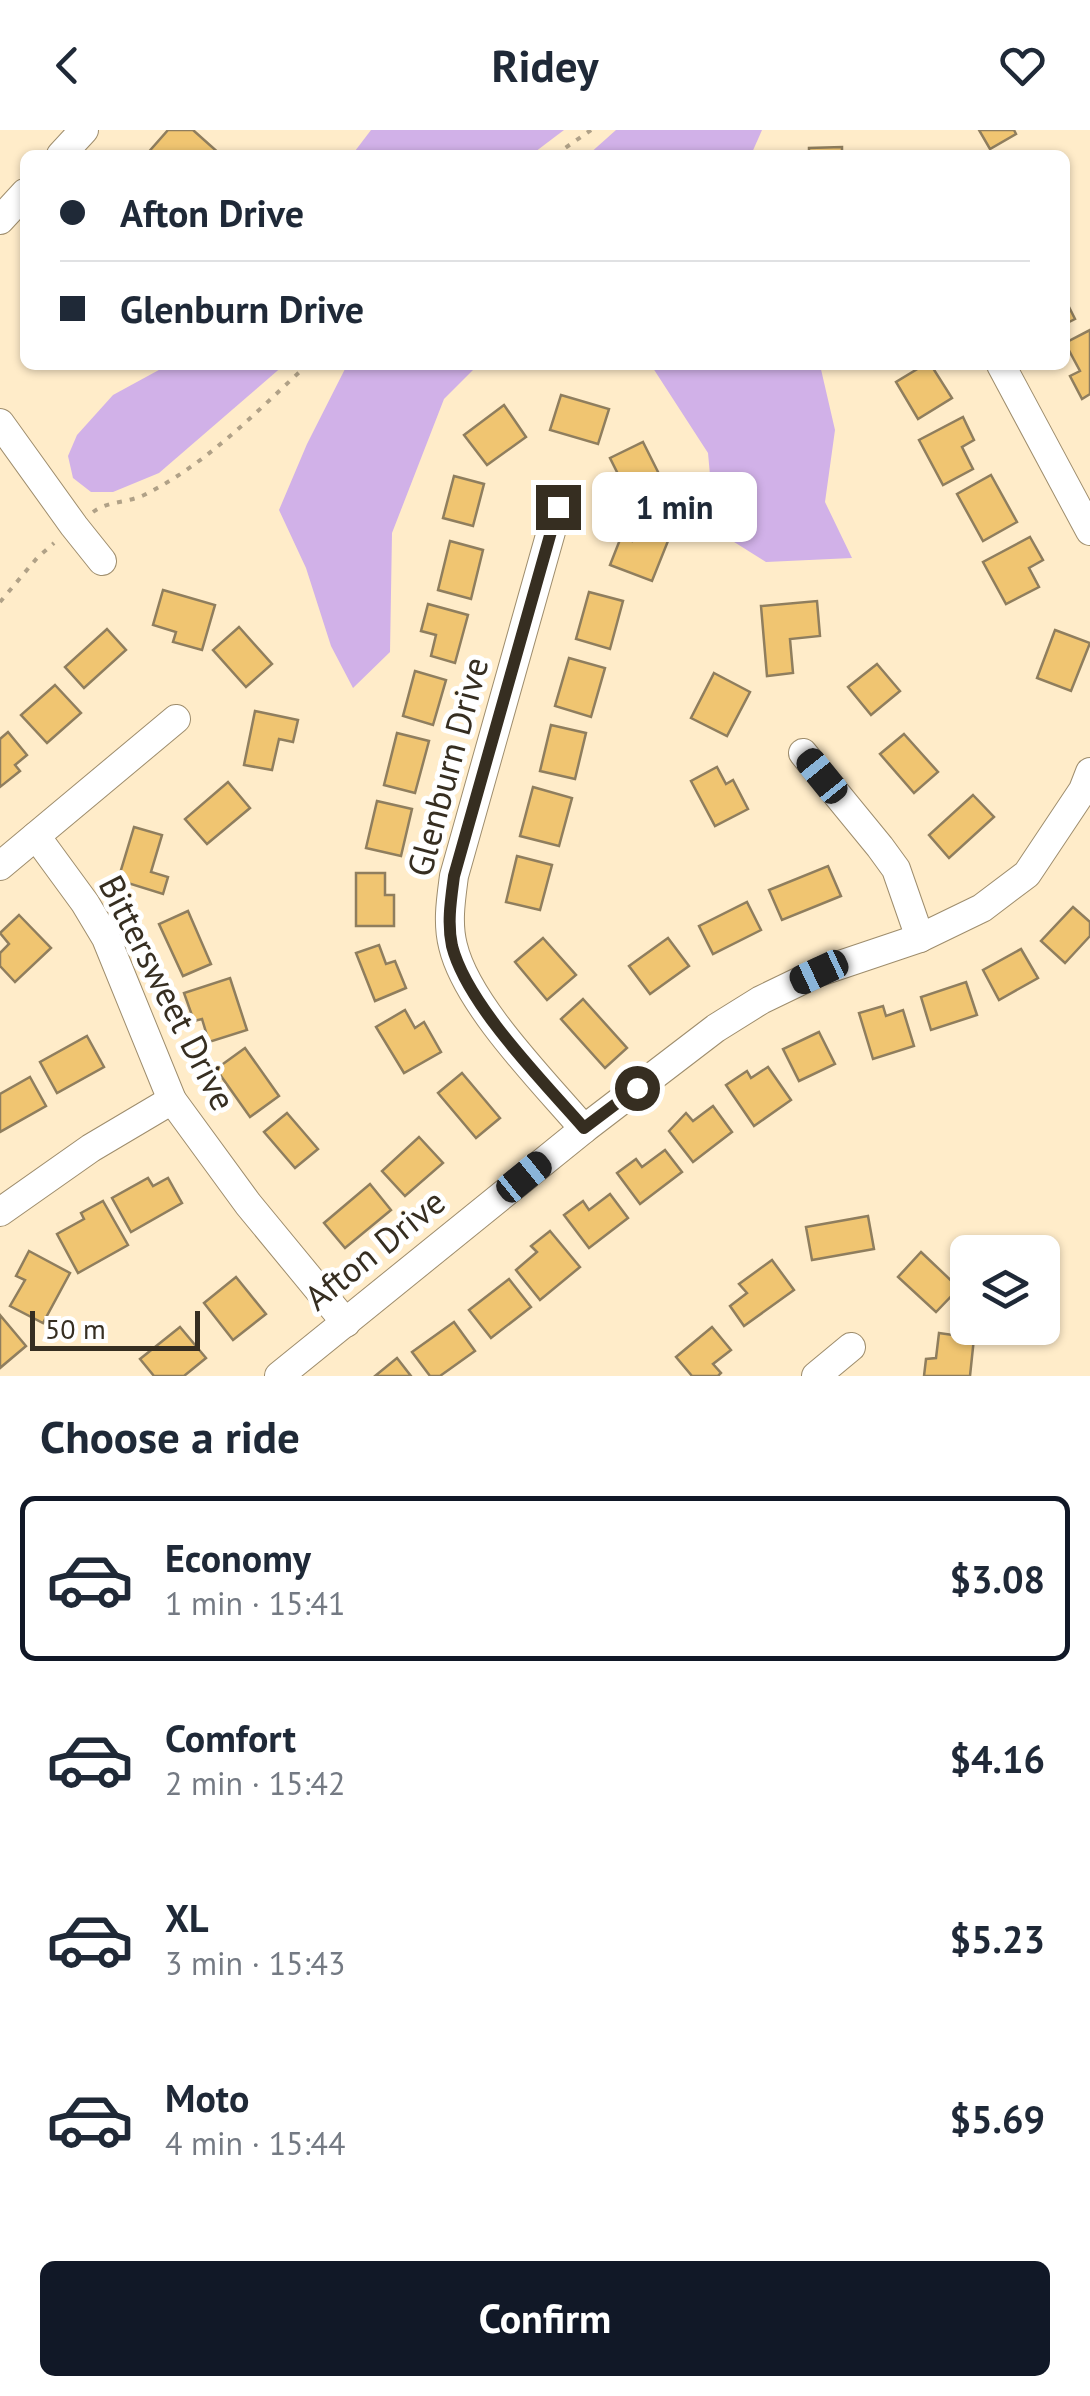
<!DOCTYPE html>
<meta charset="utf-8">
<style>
body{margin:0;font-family:"PT Sans",sans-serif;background:#f2f2f3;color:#1f2937;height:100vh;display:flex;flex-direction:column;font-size:38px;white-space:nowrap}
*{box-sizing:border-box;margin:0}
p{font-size:32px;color:#747a83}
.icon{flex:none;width:55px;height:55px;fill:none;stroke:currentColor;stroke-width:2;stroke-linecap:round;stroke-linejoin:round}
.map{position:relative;height:1246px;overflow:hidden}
.details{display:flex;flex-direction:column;background:#fff;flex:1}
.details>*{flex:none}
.guide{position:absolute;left:20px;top:20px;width:1050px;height:220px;border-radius:15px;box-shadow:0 2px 8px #0004;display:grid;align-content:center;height:220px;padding:0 40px;background:#fff}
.tools{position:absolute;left:950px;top:1105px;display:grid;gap:20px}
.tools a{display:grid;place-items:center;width:110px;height:110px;border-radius:15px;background:#fff;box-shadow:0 2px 8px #0004;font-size:50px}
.scale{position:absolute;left:30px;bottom:25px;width:170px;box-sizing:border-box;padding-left:10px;border:5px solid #362e21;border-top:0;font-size:28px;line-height:35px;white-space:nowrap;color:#362e21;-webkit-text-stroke:8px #fff;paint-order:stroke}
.end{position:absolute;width:45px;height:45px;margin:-22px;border:12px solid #362e21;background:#fff;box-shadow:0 0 0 5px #fff}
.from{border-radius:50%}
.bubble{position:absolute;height:70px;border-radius:15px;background:#fff;box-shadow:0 2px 8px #0004;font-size:32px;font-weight:700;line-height:70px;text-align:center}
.car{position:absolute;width:30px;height:60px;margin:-30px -15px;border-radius:12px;box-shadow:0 0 8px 2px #0007;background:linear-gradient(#222 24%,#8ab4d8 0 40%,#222 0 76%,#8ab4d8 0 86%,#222 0)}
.guide b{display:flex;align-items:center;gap:35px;height:95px;font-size:38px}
.guide b+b{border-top:2px solid #e0e1e3}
.guide i{width:25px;height:25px;background:#1f2937}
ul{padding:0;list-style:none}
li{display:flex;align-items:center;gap:30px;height:165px;margin:0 20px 15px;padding:0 20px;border:5px solid transparent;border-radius:15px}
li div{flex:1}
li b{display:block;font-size:38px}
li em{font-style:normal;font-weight:700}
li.current{border-color:#111827}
li>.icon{width:90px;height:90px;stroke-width:1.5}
h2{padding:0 40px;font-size:45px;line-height:120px}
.button{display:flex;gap:20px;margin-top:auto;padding:20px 40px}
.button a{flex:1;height:115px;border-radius:15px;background:#111827;color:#fff;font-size:40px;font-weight:700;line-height:115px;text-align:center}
header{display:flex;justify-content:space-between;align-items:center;height:130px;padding:0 40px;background:#fff;font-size:45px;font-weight:700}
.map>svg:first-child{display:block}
.green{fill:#d1b1e8}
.building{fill:#f0c571;stroke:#8f7e5e;stroke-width:2.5}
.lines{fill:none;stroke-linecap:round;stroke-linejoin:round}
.street-casing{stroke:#9e8d6d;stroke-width:30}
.path{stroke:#b0a187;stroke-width:4;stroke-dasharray:5 8;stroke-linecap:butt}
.street{stroke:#fff;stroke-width:28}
.route{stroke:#362e21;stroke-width:12}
.labels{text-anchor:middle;stroke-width:10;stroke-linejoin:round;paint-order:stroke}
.street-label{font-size:35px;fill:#362e21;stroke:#fff}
</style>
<header><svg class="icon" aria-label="back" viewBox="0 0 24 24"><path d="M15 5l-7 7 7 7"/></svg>Ridey<svg class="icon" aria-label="heart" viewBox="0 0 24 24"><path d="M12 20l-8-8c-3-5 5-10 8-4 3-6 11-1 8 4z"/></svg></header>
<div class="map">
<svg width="1090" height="1246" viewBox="0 0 1090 1246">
<rect width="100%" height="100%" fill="#ffecc9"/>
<g class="green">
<path d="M371 0H564L531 25H352Z"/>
<path d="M616 0H762L751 25H588Z"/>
<path d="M168 235H284L159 343 113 362H91L73 348 68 326 77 305 113 265Z"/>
<path d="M347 235H478L444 269 392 403 390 522 353 558 331 516 306 438 279 380 307 314Z"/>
<path d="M651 235H820L835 300 825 372 852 428 766 432 715 400 708 323Z"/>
</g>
<g class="building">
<path d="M168 0H193L221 25H146Z"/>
<path d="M979 0H1014L1016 4 990 19Z"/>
<path d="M842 17V25H809V18Z"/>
<path d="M1065 169 1075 189 1065 194Z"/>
<path d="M1090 200V264L1082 269 1070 246 1080 241 1065 213Z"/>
<path d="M924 235H931L952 268 918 289 896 252Z"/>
<path d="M561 265 609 279 598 314 550 300Z"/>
<path d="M504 275 526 307 487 335 464 305Z"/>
<path d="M963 287 974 310 962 317 973 339 943 355 919 310Z"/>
<path d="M643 312 664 354 631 370 610 328Z"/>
<path d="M991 345 1017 392 983 411 957 364Z"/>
<path d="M454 346 484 354 473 396 443 388Z"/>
<path d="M639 394 670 406 652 451 610 435 621 407 632 411Z"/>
<path d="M1030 407 1043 430 1029 438 1039 457 1006 474 983 432Z"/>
<path d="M450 411 483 420 471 469 438 460Z"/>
<path d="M163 460 215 475 202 520 173 512 176 502 153 495Z"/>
<path d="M589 462 623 471 610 519 576 509Z"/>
<path d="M817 471 820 506 790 509 793 543 767 546 761 476Z"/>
<path d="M428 474 468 485 455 533 431 526 436 505 421 501Z"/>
<path d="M239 497 272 534 246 557 213 520Z"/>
<path d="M107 499 126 520 84 558 65 537Z"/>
<path d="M1055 500 1090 513 1071 561 1037 548Z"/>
<path d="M569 528 605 538 591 587 555 576Z"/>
<path d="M877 534 900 561 871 585 848 557Z"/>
<path d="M415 541 446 550 433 595 403 586Z"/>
<path d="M714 543 750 562 727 606 691 588Z"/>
<path d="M55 555 81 583 47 613 21 585Z"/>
<path d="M255 581 298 590 293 612 279 609 272 640 244 635Z"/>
<path d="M551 595 586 603 575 649 540 641Z"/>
<path d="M8 602 27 625 15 635 20 641 0 657V609Z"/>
<path d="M397 603 429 611 415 663 384 655Z"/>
<path d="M904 604 938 642 914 663 880 624Z"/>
<path d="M717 637 726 654 733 650 748 679 715 696 691 651Z"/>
<path d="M228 652 250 678 207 714 185 689Z"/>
<path d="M533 657 572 668 559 716 520 706Z"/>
<path d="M973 665 994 687 949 728 929 705Z"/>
<path d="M377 671 412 679 401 726 366 718Z"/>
<path d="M134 697 162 705 151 742 168 747 163 764 118 750Z"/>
<path d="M517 726 552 735 540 780 506 772Z"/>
<path d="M828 736 841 766 782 790 769 760Z"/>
<path d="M356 743H385V765H394V796H356Z"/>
<path d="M747 772 761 800 713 824 699 796Z"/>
<path d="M1073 777 1090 792V806L1065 833 1041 811Z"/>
<path d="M188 781 211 834 183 846 159 794Z"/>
<path d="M19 785 51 818 15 852 0 836V823L9 814 0 803Z"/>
<path d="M543 808 576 845 547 870 515 832Z"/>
<path d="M668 808 689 836 650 864 629 836Z"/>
<path d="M379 815 386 834 395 831 406 858 375 871 356 823Z"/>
<path d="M1021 819 1038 848 999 870 983 840Z"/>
<path d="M230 848 247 900 209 912 202 889 194 891 184 863Z"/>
<path d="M966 852 977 885 931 900 921 867Z"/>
<path d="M583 869 627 918 605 938 561 889Z"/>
<path d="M883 876 886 886 903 880 914 916 873 929 859 883Z"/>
<path d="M405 880 415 898 424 892 441 922 404 943 376 897Z"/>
<path d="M819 902 835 934 799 951 783 919Z"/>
<path d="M87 906 104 937 57 963 40 932Z"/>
<path d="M245 918 279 966 250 987 216 939Z"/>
<path d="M768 937 791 970 754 996 726 955 747 941 751 948Z"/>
<path d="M462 943 500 988 476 1008 438 963Z"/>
<path d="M30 947 46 976 0 1002V964Z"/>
<path d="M713 976 732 1002 693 1032 669 1001 686 983 693 991Z"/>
<path d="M287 983 318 1019 295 1038 264 1002Z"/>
<path d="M419 1007 443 1033 405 1066 382 1041Z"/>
<path d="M665 1020 682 1042 640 1074 617 1043 636 1029 642 1037Z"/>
<path d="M148 1048 153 1056 168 1048 182 1073 131 1102 112 1068Z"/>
<path d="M370 1054 391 1080 345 1118 324 1093Z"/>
<path d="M610 1064 628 1088 589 1118 564 1085 583 1071 589 1080Z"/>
<path d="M103 1071 128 1115 78 1143 57 1104 84 1089 81 1083Z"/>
<path d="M868 1086 874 1119 812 1130 806 1097Z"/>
<path d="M550 1101 580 1137 540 1170 516 1140 537 1122 531 1116Z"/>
<path d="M29 1121 70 1143 43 1193 10 1176 25 1150 16 1146Z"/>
<path d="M921 1122 959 1158 936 1182 898 1147Z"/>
<path d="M772 1130 794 1160 744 1196 730 1176 747 1163 739 1154Z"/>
<path d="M236 1147 266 1184 233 1210 204 1173Z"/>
<path d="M509 1149 531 1177 491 1208 469 1180Z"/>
<path d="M0 1185 26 1216 0 1238Z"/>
<path d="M454 1192 475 1221 440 1246H430L412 1222Z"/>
<path d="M180 1197 206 1228 184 1246H154L140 1229Z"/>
<path d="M712 1197 731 1220 713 1234 721 1243 718 1246H692L676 1227Z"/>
<path d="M939 1203 974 1208 970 1246H924L926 1229 936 1228Z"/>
<path d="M397 1228 411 1246H375Z"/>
</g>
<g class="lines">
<defs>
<g id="street">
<path d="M61 25 84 0"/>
<path d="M0 90 25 63"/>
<path d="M1001 235 1090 401"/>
<path d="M0 293 74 396 102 431"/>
<path d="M558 377 454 746C451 769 447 793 453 816 467 875 544 952 584 999"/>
<path d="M803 623 880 717 896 739 920 808"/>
<path d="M36 706 85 773 106 808 172 970 248 1074 346 1193"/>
<path d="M0 736 176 589"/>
<path d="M0 1082 91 1018 172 970"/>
<path d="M279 1246 584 999 716 898 761 870 819 842 920 808 982 778 1027 744 1083 660 1090 642"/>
<path d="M816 1246 851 1217"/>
</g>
</defs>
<use href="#street" class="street-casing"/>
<g class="path">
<path d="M555 25 591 0"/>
<path d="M93 382C108 371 127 373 144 365 207 334 256 282 307 235"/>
<path d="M0 472 37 428 54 413"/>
</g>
<use href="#street" class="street"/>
</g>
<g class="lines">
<path class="route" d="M558 377 454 746C451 769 447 793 452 816 467 875 544 952 584 998L637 958"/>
</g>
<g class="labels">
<g class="street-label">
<text transform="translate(448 637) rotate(-75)" y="12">Glenburn Drive</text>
<text transform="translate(167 863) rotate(63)" y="12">Bittersweet Drive</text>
<text transform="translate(375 1120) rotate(-39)" y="12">Afton Drive</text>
</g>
</g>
</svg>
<div class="tools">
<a><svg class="icon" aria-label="layers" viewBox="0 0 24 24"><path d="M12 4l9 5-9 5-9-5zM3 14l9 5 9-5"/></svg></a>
</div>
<div class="scale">50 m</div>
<i class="end from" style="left:637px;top:958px"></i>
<i class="end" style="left:558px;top:377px"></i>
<div class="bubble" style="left:592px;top:342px;width:165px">1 min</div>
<i class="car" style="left:822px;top:646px;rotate:321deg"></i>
<i class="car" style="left:819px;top:842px;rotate:245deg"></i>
<i class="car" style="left:524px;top:1047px;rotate:51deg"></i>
<div class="guide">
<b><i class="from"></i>Afton Drive</b>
<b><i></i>Glenburn Drive</b>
</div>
</div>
<section class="details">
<h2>Choose a ride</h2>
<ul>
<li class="current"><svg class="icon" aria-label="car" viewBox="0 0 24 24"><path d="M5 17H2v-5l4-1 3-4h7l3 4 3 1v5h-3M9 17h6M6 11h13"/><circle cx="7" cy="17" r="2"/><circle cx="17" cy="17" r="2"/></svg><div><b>Economy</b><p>1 min · 15:41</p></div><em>$3.08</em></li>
<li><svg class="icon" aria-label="car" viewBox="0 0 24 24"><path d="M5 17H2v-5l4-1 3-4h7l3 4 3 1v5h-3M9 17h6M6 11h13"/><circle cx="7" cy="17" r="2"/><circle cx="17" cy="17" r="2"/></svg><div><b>Comfort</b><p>2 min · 15:42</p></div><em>$4.16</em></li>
<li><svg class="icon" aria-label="car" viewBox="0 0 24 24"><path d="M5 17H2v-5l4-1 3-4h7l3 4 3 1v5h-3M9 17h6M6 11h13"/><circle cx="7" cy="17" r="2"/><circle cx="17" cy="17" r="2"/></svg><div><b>XL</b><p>3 min · 15:43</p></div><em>$5.23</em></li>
<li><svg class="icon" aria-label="car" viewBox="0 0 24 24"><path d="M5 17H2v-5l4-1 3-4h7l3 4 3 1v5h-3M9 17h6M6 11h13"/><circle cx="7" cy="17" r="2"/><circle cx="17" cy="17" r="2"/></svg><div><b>Moto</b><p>4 min · 15:44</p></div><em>$5.69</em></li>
</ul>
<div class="button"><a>Confirm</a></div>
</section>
